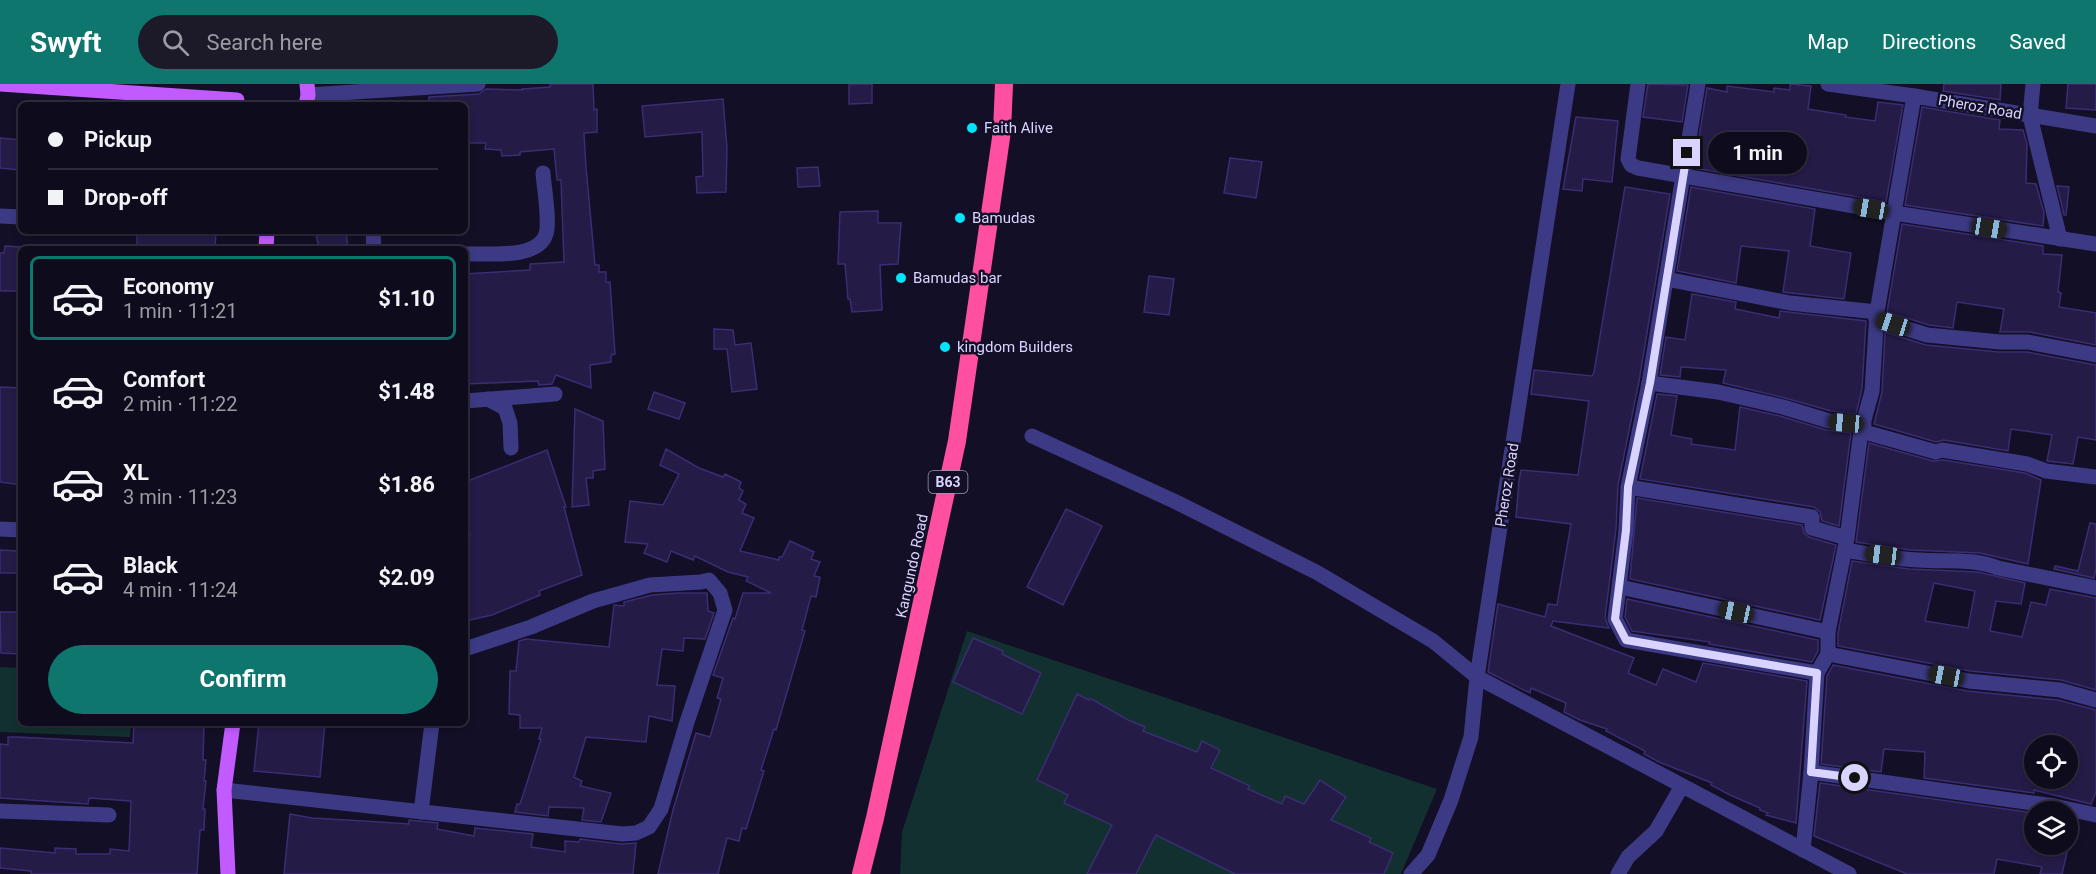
<!DOCTYPE html>
<meta charset="utf-8">
<style>
body{margin:0;font-family:Roboto,sans-serif;background:#1c1929;color:#f1f3f6;height:100vh;display:flex;flex-direction:column;font-size:22px;white-space:nowrap}
*{box-sizing:border-box;margin:0}
p{font-size:20px;color:#9b9ba3}
.icon{flex:none;width:33px;height:33px;fill:none;stroke:currentColor;stroke-width:2;stroke-linecap:round;stroke-linejoin:round}
.map{position:relative;flex:1;overflow:hidden}
.panel{position:absolute;left:18px;top:162px;width:450px;height:480px;display:flex;flex-direction:column;background:#0e0b1c;border-radius:9px;box-shadow:0 3px 9px #0003,0 0 0 2px #2e2b3b}
.panel>*{flex:none}
.top-card{position:absolute;left:18px;top:18px;width:450px;height:132px;border-radius:9px;box-shadow:0 3px 9px #0003,0 0 0 2px #2e2b3b;display:grid;align-content:center;height:132px;padding:0 30px;background:#0e0b1c}
.tools{position:absolute;left:2024px;top:651px;display:grid;gap:12px}
.tools a{display:grid;place-items:center;width:54px;height:54px;border-radius:50%;background:#0e0b1c;box-shadow:0 3px 9px #0003,0 0 0 2px #2e2b3b;font-size:30px}
.end{position:absolute;width:27px;height:27px;margin:-14px;border:8px solid #d9d4ff;background:#111;box-shadow:0 0 0 3px #111}
.from{border-radius:50%}
.bubble{position:absolute;height:42px;border-radius:21px;background:#0e0b1c;box-shadow:0 3px 9px #0003,0 0 0 2px #2e2b3b;font-size:20px;font-weight:700;line-height:42px;text-align:center}
.car{position:absolute;width:18px;height:36px;margin:-18px -9px;border-radius:8px;box-shadow:0 0 4px 2px #0007;background:linear-gradient(#222 24%,#8ab4d8 0 40%,#222 0 76%,#8ab4d8 0 86%,#222 0)}
.top-card b{display:flex;align-items:center;gap:21px;height:57px;font-size:22px}
.top-card b+b{border-top:2px solid #2e2b3b}
.top-card i{width:15px;height:15px;background:#f1f3f6}
ul{padding:10px 0 0;list-style:none}
li{display:flex;align-items:center;gap:18px;height:84px;margin:0 12px 9px;padding:0 18px;border:3px solid transparent;border-radius:9px}
li div{flex:1}
li b{display:block;font-size:22px}
li em{font-style:normal;font-weight:700}
li.active{border-color:#0f766e}
li>.icon{width:54px;height:54px;stroke-width:1.5}
.cta{display:flex;gap:12px;margin-top:auto;padding:12px 30px}
.cta a{flex:1;height:69px;border-radius:36px;background:#0f766e;color:#fff;font-size:24px;font-weight:700;line-height:69px;text-align:center}
header{display:flex;align-items:center;gap:36px;box-sizing:border-box;height:84px;padding:0 30px;background:#0f766e;color:#fff}
header strong{font-size:28px}
nav{display:flex;gap:33px;margin-inline-start:auto;font-size:21px}
.search{width:420px;height:54px;background:#1c1929;display:flex;align-items:center;gap:15px;box-sizing:border-box;padding:0 21px;border-radius:33px;color:#9b9ba3;font-size:22px}
.map>svg:first-child{display:block}
.green{fill:#12302f}
.building{fill:#241b47;stroke:#3b2d73;stroke-width:1.5;fill-rule:evenodd}
.lines{fill:none;stroke-linecap:round;stroke-linejoin:round}
.minor{stroke:#3d3a85;stroke-width:15}
.major{stroke:#c25bff;stroke-width:15}
.highway{stroke:#ff4fa3;stroke-width:18}
.route{stroke:#d9d4ff;stroke-width:8}
.poi-dot{fill:#00e5ff;stroke:#130f26;stroke-width:2}
.labels{text-anchor:middle;stroke-width:5;stroke-linejoin:round;paint-order:stroke}
.shield{fill:#130f26;stroke:#9e99be;stroke-width:1.5}
.shield-label{font-size:14px;font-weight:bold;fill:#d9d4ff}
.street-label{font-size:15px;fill:#d9d4ff;stroke:#130f26}
.poi-label{font-size:15px;fill:#d9d4ff;stroke:#130f26;text-anchor:start}
</style>
<header>
<strong>Swyft</strong>
<div class="search"><svg class="icon" aria-label="search" viewBox="0 0 24 24"><circle cx="10" cy="10" r="6"/><path d="M15 15l6 6"/></svg>Search here</div>
<nav><a>Map</a><a>Directions</a><a>Saved</a></nav>
</header>
<div class="map">
<svg width="2096" height="790" viewBox="0 0 2096 790">
<rect width="100%" height="100%" fill="#130f26"/>
<g class="green">
<path d="M967 547 1437 705 1401 790H900L902 748Z"/>
<path d="M0 583 21 584V639H131L130 653 0 648Z"/>
</g>
<g class="building">
<path d="M550 0H593L594 26 597 25V48L584 49 586 83 595 181H599V188H606V198H610L615 270 611 271V278L590 281 591 304 556 291 552 300 539 301 538 297 465 300V190L530 186V180L564 178 561 96H557L554 65 520 68V71L502 72 501 66 485 65 486 59H465V21H429V13L479 10 486 5 522 6V5L550 3Z"/>
<path d="M849 0H872V19L849 20Z"/>
<path d="M1648 0 1688 1 1682 38 1643 33Z"/>
<path d="M1790 0 1811 2 1808 25 1846 31 1845 33 1875 37 1878 18 1903 21 1886 118 1694 84 1707 4 1727 8V2L1774 8V4L1790 6Z"/>
<path d="M1944 0H2001L2000 16 1943 7Z"/>
<path d="M2068 0H2096V26L2066 24Z"/>
<path d="M723 15 727 64 726 108 697 109 696 93 703 92 702 48 645 53 642 22Z"/>
<path d="M1922 23 2000 36 1999 45 2023 46 2027 60 2026 99 2036 100 2044 129 2043 142 1905 121Z"/>
<path d="M1576 33 1618 37 1612 98 1583 95 1582 107 1563 105Z"/>
<path d="M0 54 21 56 20 86 0 84Z"/>
<path d="M1230 74 1262 78 1256 114 1224 109Z"/>
<path d="M818 83 820 102 798 103 797 84Z"/>
<path d="M2057 102 2069 103 2066 131H2064Z"/>
<path d="M1625 103 1670 110 1639 297 1618 401 1616 445 1605 534 1609 544 1553 537 1551 542 1634 574 1628 589 1656 601 1663 585 1696 598 1703 579 1807 597 1796 739 1766 731 1768 729 1760 726V724L1730 711 1711 701 1712 699 1659 678 1644 670 1645 667 1606 647 1607 645 1580 636 1564 628 1566 619 1531 604 1530 609 1488 588 1498 520 1545 533 1548 520 1557 521 1571 440 1516 433 1519 397 1521 386 1578 391 1589 317 1531 310 1534 286 1592 292 1594 288Z"/>
<path d="M1691 103 1815 125 1810 162 1851 169 1844 215 1783 208 1789 167 1741 162 1736 199 1677 187Z"/>
<path d="M878 127V139H901L898 180 880 181 882 226 852 228 850 215H848L845 180H838L840 128Z"/>
<path d="M1902 140 2043 162V170L2062 171 2058 208 2061 209 2059 223 2096 229V261L2030 248H2000L2004 225 1957 218 1953 244 1929 241 1887 228Z"/>
<path d="M137 147H216L215 165H137Z"/>
<path d="M327 147H346L348 165H319L316 149Z"/>
<path d="M5 162 21 163 18 207H0V169H4Z"/>
<path d="M1149 192 1174 195 1169 231 1144 228Z"/>
<path d="M1692 210 1736 218 1735 225 1779 234 1780 227 1866 237 1862 305 1856 330 1831 327 1785 314 1723 299 1726 286 1681 283 1680 293 1660 291 1666 253 1685 256Z"/>
<path d="M714 245 733 246 735 261 751 259 757 305 732 308 727 265H714Z"/>
<path d="M1885 248 1926 261 1999 268H2027L2096 281V356L2078 353 2073 380 2047 377 2052 351 2011 345 2008 367 1944 356 1936 358 1874 340 1882 308Z"/>
<path d="M0 303 21 304V401L0 398Z"/>
<path d="M654 308 685 319 679 335 648 325Z"/>
<path d="M1657 310 1677 312 1671 351 1692 355 1691 360 1735 366 1740 323 1780 332 1826 346 1851 349 1839 442 1822 437 1820 428 1814 423 1640 395Z"/>
<path d="M575 325 603 337 605 385 593 387V394H586L589 421 572 423Z"/>
<path d="M1869 359 1933 377 1943 376 2025 389 2041 396 2028 480 1980 469 1910 466 1856 458Z"/>
<path d="M666 365 699 384 723 393 725 390 741 398 739 404 743 407 739 416 746 420 742 429 754 434 740 467 779 476V473H782L790 457 814 468 811 475 820 478 814 492 820 493 816 513 811 512 802 546 805 547 776 646 774 645 761 686 764 687 746 745 742 744 739 757 727 754 718 790H658L673 726 696 649 710 653 721 615 717 614 723 594 713 591 733 534 735 535 743 509H771L746 497 748 493 728 488 695 472 693 476 671 467 667 478 644 469 648 460 625 458 630 417 663 421 679 390 660 381Z"/>
<path d="M547 366 566 423H564L582 491 539 507 540 511 492 531 465 537V453L470 452 465 431V398Z"/>
<path d="M1637 414 1802 441 1804 449 1809 453 1836 461 1820 536 1630 495Z"/>
<path d="M1066 425 1102 442 1063 521 1027 503Z"/>
<path d="M2090 439 2096 440V485L2094 494 2054 485 2055 482 2078 487Z"/>
<path d="M0 466 19 467 18 489H0Z"/>
<path d="M1852 477 1909 485 1978 488 2025 499 2021 520 1996 517 1990 547 2022 553 2031 518 2046 521 2050 505 2096 514V606L2061 596 1970 587 1838 562V549ZM1934 499 1975 507 1968 544 1925 537Z"/>
<path d="M679 509H707L708 527 714 529 705 555 684 554 683 567 662 565 657 601 675 602 672 637 649 632 646 658 586 653 574 693 582 697 580 702 611 709 601 738 582 736 584 724 549 723 548 732 515 728 517 720H520L522 714 541 655H539L542 644H520V631L509 630 510 587H516L519 557 526 555 609 563 614 521 624 522V518L652 511Z"/>
<path d="M1627 515 1818 556V567L1812 578 1709 560 1710 558 1632 547 1625 533Z"/>
<path d="M0 528H21V570L1 569Z"/>
<path d="M973 554 1003 567 1002 570 1041 589 1022 630 953 598Z"/>
<path d="M1833 581 1967 607 2058 616 2096 626V708L2091 720 2034 706V709L1924 694 1925 668 1884 665 1881 688 1821 680 1827 592ZM2034 657 2050 662H2067V694H2034Z"/>
<path d="M1077 610 1089 616 1090 614 1128 636 1145 643 1143 647 1197 668 1202 657 1220 666 1211 684 1250 702 1248 705 1282 720 1285 712 1304 720 1320 696 1346 713 1331 736 1371 754 1369 758 1393 769 1384 790H1235L1156 751 1136 790H1087L1112 741 1064 719 1068 711 1037 696Z"/>
<path d="M134 639H204L203 676H206L204 697H206L203 725H205L204 746H200L197 790H31V787L0 784V764L55 769V764L76 765V770H110V765L129 767 131 717 89 714 88 720 0 714V660L8 661V653H17L133 659Z"/>
<path d="M259 639H325L320 693 254 687Z"/>
<path d="M1820 699 2034 729V760H2069L2062 790H2040L2042 783 1997 775 1994 790H1907L1814 752Z"/>
<path d="M290 730 312 734 364 737 409 740V736L438 739 437 745 474 752 475 744 533 750 531 763 565 768V757L579 758 580 755 621 760 636 759 633 790H284Z"/>
</g>
<g class="lines">
<g class="minor">
<path d="M1638 0 1628 75 1631 81 1638 84 1894 129 2096 160"/>
<path d="M1698 0 1649 299 1628 403 1626 446 1615 535 1626 556 1817 589"/>
<path d="M1828 0 1914 12 2096 42"/>
<path d="M2033 0 2030 32 2060 155"/>
<path d="M308 11 478 0"/>
<path d="M0 132 21 133"/>
<path d="M373 147 374 165"/>
<path d="M465 170C488 169 538 176 546 150 550 138 544 103 543 89"/>
<path d="M1666 195 1790 219 1877 228"/>
<path d="M1876 235 1927 251 2000 258H2028L2096 271"/>
<path d="M1649 299 1718 308 1783 323 1829 337 1864 340"/>
<path d="M488 315 505 324 510 339 511 364"/>
<path d="M465 317 555 310"/>
<path d="M1861 347 1936 368 1942 366 2027 380 2046 387 2096 393"/>
<path d="M1032 352 1174 417 1316 488 1433 557 1477 593 1849 790"/>
<path d="M1628 403 1812 433V444L1847 454"/>
<path d="M0 445 21 446"/>
<path d="M1845 466C1869 470 1894 475 1919 476 1945 478 1974 474 1998 484L2096 504"/>
<path d="M1620 503 1828 548"/>
<path d="M1828 570 1969 597 2060 606 2096 616"/>
<path d="M1811 688 2054 722 2096 731"/>
<path d="M224 706 622 750 636 749 649 743 661 725 687 638 725 526 720 509 709 496 701 498 650 501 593 517 531 543 465 565"/>
<path d="M0 727 109 731"/>
<path d="M421 728 432 639"/>
<path d="M1803 766 1811 688 1817 589 1828 570V548L1847 454 1861 347 1872 307 1877 228 1914 12"/>
<path d="M1411 790 1428 771 1451 716 1471 653 1477 593 1568 0"/>
<path d="M1618 790 1628 773 1656 747 1682 702"/>
</g>
<g class="major">
<path d="M0 0 237 16"/>
<path d="M306 21 308 11 307 0"/>
<path d="M266 165 267 147"/>
<path d="M228 790 224 706 233 639"/>
</g>
<path class="highway" d="M861 790 875 734 957 357 1002 47 1004 0"/>
</g>
<g class="lines">
<path class="route" d="M1687 69 1650 299 1628 403 1626 446 1615 535 1626 556 1817 589 1811 688 1855 694"/>
</g>
<g class="poi-dot">
<circle cx="972" cy="44" r="6"/>
<circle cx="960" cy="134" r="6"/>
<circle cx="901" cy="194" r="6"/>
<circle cx="945" cy="263" r="6"/>
</g>
<g class="labels">
<rect class="shield" x="928.5" y="387" width="39" height="22" rx="4.5"/>
<g class="shield-label">
<text x="948" y="403">B63</text>
</g>
<g class="street-label">
<text transform="translate(1980 23) rotate(10)" y="5">Pheroz Road</text>
<text transform="translate(1507 401) rotate(-81)" y="5">Pheroz Road</text>
<text transform="translate(912 482) rotate(-78)" y="5">Kangundo Road</text>
</g>
<g class="poi-label">
<text x="984" y="49">Faith Alive</text>
<text x="972" y="139">Bamudas</text>
<text x="913" y="199">Bamudas bar</text>
<text x="957" y="268">kingdom Builders</text>
</g>
</g>
</svg>
<div class="tools">
<a><svg class="icon" aria-label="locate" viewBox="0 0 24 24"><circle cx="12" cy="12" r="6"/><path d="M12 2v4M12 18v4M2 12h4M18 12h4"/></svg></a>
<a><svg class="icon" aria-label="layers" viewBox="0 0 24 24"><path d="M12 4l9 5-9 5-9-5zM3 14l9 5 9-5"/></svg></a>
</div>
<i class="end from" style="left:1855px;top:694px"></i>
<i class="end" style="left:1687px;top:69px"></i>
<div class="bubble" style="left:1708px;top:48px;width:99px">1 min</div>
<i class="car" style="left:1871px;top:125px;rotate:280deg"></i>
<i class="car" style="left:1989px;top:144px;rotate:99deg"></i>
<i class="car" style="left:1893px;top:240px;rotate:288deg"></i>
<i class="car" style="left:1846px;top:339px;rotate:275deg"></i>
<i class="car" style="left:1883px;top:471px;rotate:277deg"></i>
<i class="car" style="left:1736px;top:528px;rotate:282deg"></i>
<i class="car" style="left:1946px;top:592px;rotate:281deg"></i>
<div class="top-card">
<b><i class="from"></i>Pickup</b>
<b><i></i>Drop-off</b>
</div>
<section class="panel">
<ul>
<li class="active"><svg class="icon" aria-label="car" viewBox="0 0 24 24"><path d="M5 17H2v-5l4-1 3-4h7l3 4 3 1v5h-3M9 17h6M6 11h13"/><circle cx="7" cy="17" r="2"/><circle cx="17" cy="17" r="2"/></svg><div><b>Economy</b><p>1 min · 11:21</p></div><em>$1.10</em></li>
<li><svg class="icon" aria-label="car" viewBox="0 0 24 24"><path d="M5 17H2v-5l4-1 3-4h7l3 4 3 1v5h-3M9 17h6M6 11h13"/><circle cx="7" cy="17" r="2"/><circle cx="17" cy="17" r="2"/></svg><div><b>Comfort</b><p>2 min · 11:22</p></div><em>$1.48</em></li>
<li><svg class="icon" aria-label="car" viewBox="0 0 24 24"><path d="M5 17H2v-5l4-1 3-4h7l3 4 3 1v5h-3M9 17h6M6 11h13"/><circle cx="7" cy="17" r="2"/><circle cx="17" cy="17" r="2"/></svg><div><b>XL</b><p>3 min · 11:23</p></div><em>$1.86</em></li>
<li><svg class="icon" aria-label="car" viewBox="0 0 24 24"><path d="M5 17H2v-5l4-1 3-4h7l3 4 3 1v5h-3M9 17h6M6 11h13"/><circle cx="7" cy="17" r="2"/><circle cx="17" cy="17" r="2"/></svg><div><b>Black</b><p>4 min · 11:24</p></div><em>$2.09</em></li>
</ul>
<div class="cta"><a>Confirm</a></div>
</section>
</div>
